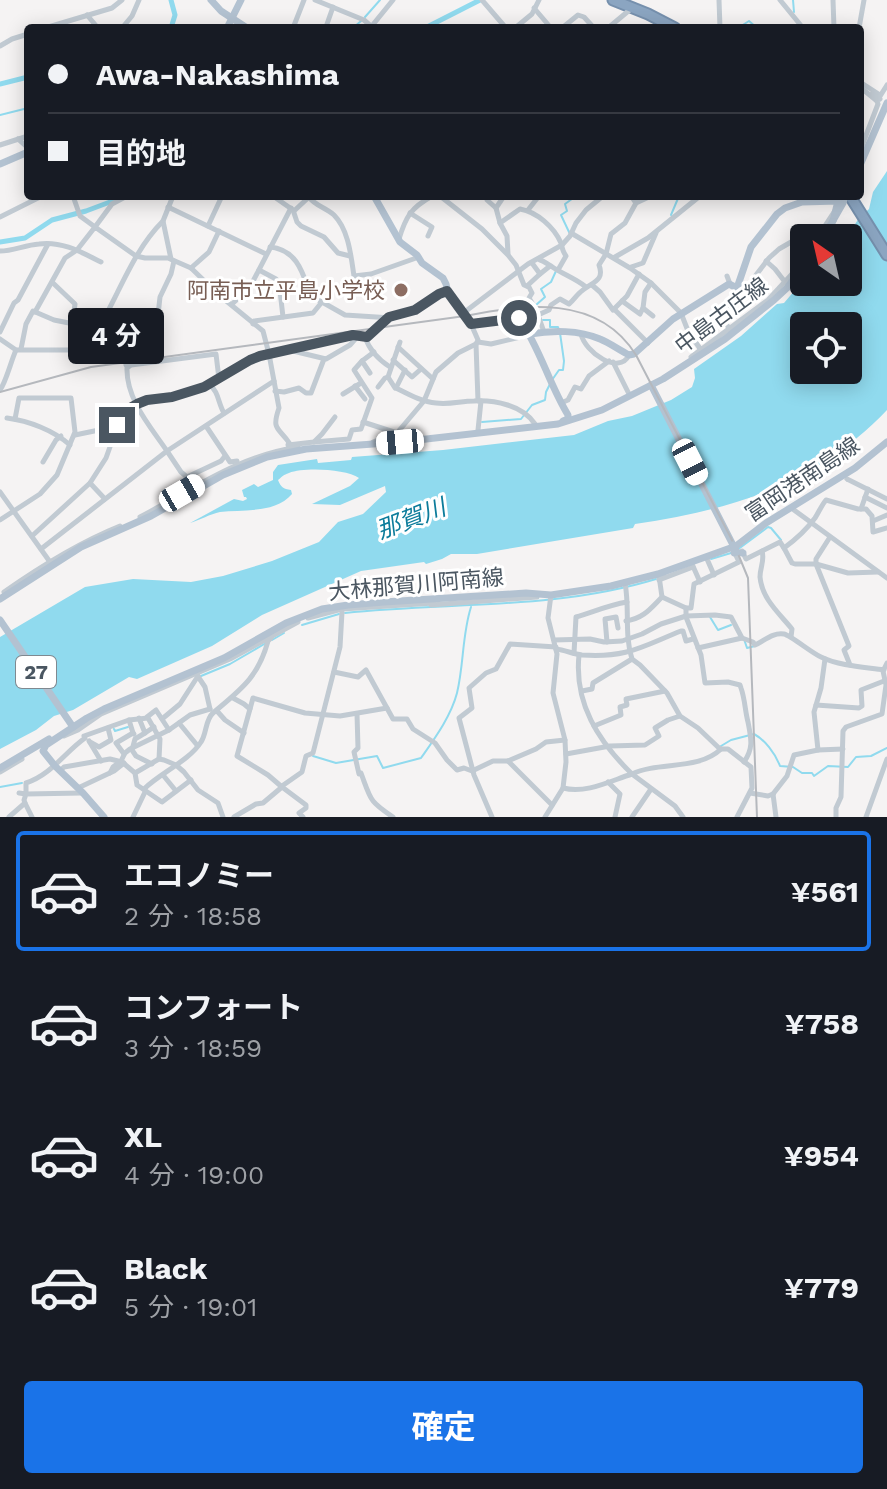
<!DOCTYPE html>
<html lang="ja">
<meta charset="utf-8">
<style>
body{margin:0;font-family:"Work Sans","Noto Sans JP",sans-serif;background:#20242c;color:#f1f3f6;height:100vh;display:flex;flex-direction:column;font-size:30px;white-space:nowrap}
*{box-sizing:border-box;margin:0}
p{font-size:26px;color:#9ea1a6}
.icon{flex:none;width:44px;height:44px;fill:none;stroke:currentColor;stroke-width:2;stroke-linecap:round;stroke-linejoin:round}
.map{position:relative;height:817px;overflow:hidden}
.side{display:flex;flex-direction:column;background:#171b24;flex:1}
.side>*{flex:none}
.banner{position:absolute;left:24px;top:24px;width:840px;height:176px;border-radius:8px;box-shadow:0 4px 20px #0003;display:grid;align-content:center;height:176px;padding:0 24px;background:#171b24}
.needle{width:52px;rotate:326deg}
.controls{position:absolute;left:790px;top:224px;display:grid;gap:16px}
.controls a{display:grid;place-items:center;width:72px;height:72px;border-radius:8px;background:#171b24;box-shadow:0 4px 20px #0003;font-size:40px}
.end{position:absolute;width:36px;height:36px;margin:-18px;border:10px solid #4a5661;background:#fff;box-shadow:0 0 0 4px #fff}
.from{border-radius:50%}
.bubble{position:absolute;height:56px;border-radius:8px;background:#171b24;box-shadow:0 4px 20px #0003;font-size:26px;font-weight:700;line-height:56px;text-align:center}
.car{position:absolute;width:24px;height:48px;margin:-24px -12px;border-radius:10px;box-shadow:0 0 6px 2px #0007;background:linear-gradient(#fff 24%,#345 0 40%,#fff 0 76%,#345 0 86%,#fff 0)}
.banner b{display:flex;align-items:center;gap:28px;height:76px;font-size:30px}
.banner b+b{border-top:2px solid #363941}
.banner i{width:20px;height:20px;background:#f1f3f6}
ul{padding:14px 0 0;list-style:none}
li{display:flex;align-items:center;gap:24px;height:120px;margin:0 16px 12px;padding:0 8px;border:4px solid transparent;border-radius:8px}
li div{flex:1}
li b{display:block;font-size:30px}
li em{font-style:normal;font-weight:700}
li.active{border-color:#1a73e8}
li>.icon{width:72px;height:72px;stroke-width:1.5}
.cta{display:flex;gap:16px;margin-top:auto;padding:16px 24px}
.cta a{flex:1;height:92px;border-radius:8px;background:#1a73e8;color:#fff;font-size:32px;font-weight:700;line-height:92px;text-align:center}
.map>svg:first-child{display:block}
.water{fill:#90daee;fill-rule:evenodd}
.lines{fill:none;stroke-linecap:round;stroke-linejoin:round}
.stream{stroke:#90daee;stroke-width:2}
.river{stroke:#90daee;stroke-width:5}
.highway-casing{stroke:#7690ad;stroke-width:13}
.minor{stroke:#c1cad2;stroke-width:5}
.major{stroke:#b3c2d1;stroke-width:7}
.highway{stroke:#8ba5c1;stroke-width:9}
.rail{stroke:#b5b8bd;stroke-width:2}
.minor-bridge{stroke:#c1cad2;stroke-width:5}
.major-bridge{stroke:#b3c2d1;stroke-width:7}
.route{stroke:#4a5661;stroke-width:10}
.education-dot{fill:#8d6e63;stroke:#fff;stroke-width:3}
.labels{text-anchor:middle;stroke-width:6;stroke-linejoin:round;paint-order:stroke}
.shield{fill:#fff;stroke:#808990;stroke-width:2}
.shield-label{font-size:20px;font-weight:bold;fill:#4a5661}
.education-label{font-size:22px;fill:#785e54;stroke:#fff;text-anchor:end}
.street-label{font-size:22px;fill:#4a5661;stroke:#fff}
.water-label{font-size:24px;font-style:italic;fill:#0c7c9b;stroke:#fff}
</style>
<div class="map">
<svg width="887" height="817" viewBox="0 0 887 817">
<rect width="100%" height="100%" fill="#f5f3f3"/>
<path class="water" d="M887 171V410C815 485 735 509 635 524L633 528 477 554H451L442 559 426 564 424 562 361 571 262 615 212 646 137 679 129 677 73 710 54 716 36 730 0 749V637L85 587 133 579 191 582 223 576 272 561 319 542 338 522 363 514 386 492 385 486 340 505 312 504 350 486 359 478C346 469 304 467 289 473 283 475 283 476 278 480 281 487 283 489 291 490L292 494C275 514 243 509 220 512 210 514 200 520 190 523L234 499 243 501 247 499 246 497H244L242 490 254 484 258 487 273 480V472L278 465 317 459 318 463 351 460 352 457 443 450 574 435 608 421 632 416 671 400 692 387 695 378 694 369 741 336 777 304 784 303 801 283 804 281 848 282V238H846L859 218 869 209 873 192ZM804 326H848V370H804Z"/>
<g class="lines">
<g class="stream">
<path d="M793 0 794 12"/>
<path d="M365 17 380 0"/>
<path d="M353 28 361 21"/>
<path d="M738 28 749 21 757 28"/>
<path d="M787 28 795 25"/>
<path d="M0 115 28 108"/>
<path d="M671 215 679 196"/>
<path d="M569 232 561 215 567 211 565 204 576 196"/>
<path d="M536 305 545 297 541 289 551 282 556 271"/>
<path d="M543 320H550V327H558L559 330"/>
<path d="M552 380 559 370H563L564 361 560 333"/>
<path d="M482 422 521 419 532 405 545 400 546 392 550 384"/>
<path d="M737 550 768 527 771 528 781 540"/>
<path d="M711 559 731 553"/>
<path d="M345 613C449 602 555 610 656 579"/>
<path d="M710 617 718 630 731 625"/>
<path d="M302 625 339 614"/>
<path d="M744 639 747 648 755 646"/>
<path d="M272 640 284 633"/>
<path d="M201 676 230 664 266 643"/>
<path d="M114 729 115 731 128 727"/>
<path d="M721 746 731 740 754 734C765 740 775 753 780 766L793 767 802 773H812L814 776 828 766 848 767 856 757 871 756 887 748"/>
<path d="M313 756 336 763 377 756 383 768 421 758C435 738 451 716 457 693 464 664 462 635 471 607"/>
<path d="M0 787 22 783"/>
</g>
<g class="river">
<path d="M171 28 175 15 171 0"/>
<path d="M425 28 480 0"/>
<path d="M0 84 28 77"/>
<path d="M343 196H349"/>
<path d="M0 242 25 238 52 220 86 211 118 199"/>
</g>
<defs>
<g id="highway">
<path d="M613 0 648 14 675 28"/>
<path d="M850 196 887 255"/>
</g>
</defs>
<use href="#highway" class="highway-casing"/>
<g class="minor">
<path d="M315 0 364 20 372 27"/>
<path d="M482 0 506 28"/>
<path d="M719 0 720 28"/>
<path d="M780 0 803 28"/>
<path d="M833 0 834 28"/>
<path d="M534 8 551 28"/>
<path d="M87 15 98 28"/>
<path d="M371 27 393 0"/>
<path d="M45 28 112 8 122 0"/>
<path d="M122 28 132 16 139 0"/>
<path d="M293 28 304 0"/>
<path d="M327 28V24L333 7"/>
<path d="M515 28 532 14 539 0"/>
<path d="M562 28 578 15 584 17 594 28"/>
<path d="M608 28 632 8"/>
<path d="M859 28 864 0"/>
<path d="M0 46 12 39 28 34"/>
<path d="M860 82 880 95"/>
<path d="M860 87 877 101"/>
<path d="M18 139 28 148"/>
<path d="M0 145 28 136"/>
<path d="M860 151 878 104 877 101 887 85"/>
<path d="M73 196 80 216 95 227 112 204 127 196"/>
<path d="M273 196 293 210 297 222 301 226 324 237 338 253 350 256"/>
<path d="M308 196C315 206 325 207 334 215 349 230 351 257 354 276L371 274 419 257"/>
<path d="M440 196 482 229 508 255 516 265 524 285 529 287 532 293 529 298 534 306"/>
<path d="M486 196 487 200 496 208 500 223 507 236 508 254"/>
<path d="M631 196 636 203 651 196"/>
<path d="M168 207 266 254"/>
<path d="M496 208 504 196"/>
<path d="M528 210 539 196"/>
<path d="M294 211 309 197"/>
<path d="M410 213 432 227 428 236"/>
<path d="M0 217 42 196"/>
<path d="M500 223 520 209C537 212 554 227 561 243 562 248 563 252 566 256L558 270"/>
<path d="M208 226 222 196"/>
<path d="M571 233 630 268 651 283 681 313 688 331 701 350"/>
<path d="M817 238 834 212"/>
<path d="M399 239C406 216 411 208 432 196"/>
<path d="M270 247C298 250 303 274 311 296L322 302"/>
<path d="M0 251C13 251 25 245 39 244 62 241 81 252 101 262"/>
<path d="M615 257 648 238 700 196"/>
<path d="M171 259 163 221 173 196"/>
<path d="M540 260C544 261 547 264 551 266 562 274 575 278 586 287"/>
<path d="M766 261 775 269 785 282"/>
<path d="M532 263 540 274 550 266"/>
<path d="M631 267 643 263 656 233"/>
<path d="M191 268 209 252 219 231"/>
<path d="M259 270 276 279 279 282 283 317"/>
<path d="M756 275 769 258 779 249 817 227 822 230"/>
<path d="M727 276 730 284"/>
<path d="M53 283 75 304 73 319 76 327 94 336 103 352 120 342"/>
<path d="M651 283 645 292 643 308 653 316"/>
<path d="M592 285 600 292 613 310 627 296 639 274"/>
<path d="M527 286 540 274"/>
<path d="M622 301 640 314 643 308"/>
<path d="M232 304 249 289 291 208"/>
<path d="M615 310 648 343"/>
<path d="M35 312 65 258 77 250 95 227 136 256 145 258H168L191 268 219 295 263 331 269 354 279 408C271 431 279 427 290 444"/>
<path d="M462 314 528 264 562 245 570 236 576 223 586 210 603 196"/>
<path d="M524 319 538 315"/>
<path d="M253 324 254 321 313 313 322 302 345 315 392 318 415 310 439 294 447 291"/>
<path d="M471 324 478 340 476 344 478 401"/>
<path d="M730 329 721 318 737 291 736 289"/>
<path d="M0 332 14 303 18 300 48 244"/>
<path d="M544 332 538 315 549 310 551 305 560 299 569 304C574 300 577 294 583 290 592 282 605 281 599 265L606 254 611 234 625 223 636 203"/>
<path d="M581 334C585 352 619 376 629 355"/>
<path d="M94 336C118 298 131 253 163 221"/>
<path d="M365 337C369 349 379 360 390 367"/>
<path d="M0 339 16 350H76L86 352 93 335"/>
<path d="M478 342 491 344 529 335"/>
<path d="M398 347 433 379"/>
<path d="M21 349 26 324 33 311 54 320 74 324"/>
<path d="M293 351 326 359 350 345 358 336"/>
<path d="M691 357 768 300 792 274 804 259"/>
<path d="M393 360 412 377 421 369"/>
<path d="M613 362 629 394"/>
<path d="M127 366 126 365 125 352 120 342 158 315 160 297 171 274 174 261"/>
<path d="M405 370 396 388C408 394 422 402 436 403 449 405 461 401 474 401 495 400 522 405 535 424"/>
<path d="M370 373 362 361 374 352"/>
<path d="M219 379 216 354 131 365 127 368C126 399 150 426 167 451L274 381"/>
<path d="M209 384C219 392 218 403 224 413"/>
<path d="M355 386 365 399"/>
<path d="M378 387 385 378 388 377"/>
<path d="M395 388 388 377 400 342"/>
<path d="M0 390C6 382 11 361 16 350"/>
<path d="M275 391 284 392 299 388 306 393H311L324 359"/>
<path d="M343 394 361 383"/>
<path d="M561 403 568 400 575 387 581 389 589 376 609 361"/>
<path d="M7 418C29 421 53 430 70 445"/>
<path d="M363 422 397 433"/>
<path d="M206 426 230 462 237 461"/>
<path d="M478 430 481 401"/>
<path d="M75 435 99 430 112 424 117 425"/>
<path d="M314 442 349 439 352 430 361 429 372 398 354 370 362 361"/>
<path d="M373 442 397 433 424 401 436 372 458 353 476 344"/>
<path d="M288 445 314 442 322 434 335 417"/>
<path d="M43 462 56 440 61 436"/>
<path d="M847 479 887 499"/>
<path d="M90 483 105 499"/>
<path d="M0 492 50 562"/>
<path d="M865 497 887 508"/>
<path d="M861 509 868 489"/>
<path d="M794 510 887 578"/>
<path d="M140 517C194 489 235 457 298 447"/>
<path d="M0 520 40 494 57 475 75 432 71 398H19L15 419"/>
<path d="M873 521 887 515"/>
<path d="M32 536 90 483 106 458 120 419 128 409 147 400 172 397 204 387 250 360 260 356 353 335 367 337 389 317"/>
<path d="M830 537 816 559V564L849 646 844 650 850 665"/>
<path d="M41 549 167 451 181 472 187 477 221 461 225 456"/>
<path d="M742 551 746 559 780 542 784 548"/>
<path d="M762 551C765 560 760 567 760 577 762 599 779 613 792 629L791 637"/>
<path d="M707 559 714 575"/>
<path d="M692 564 700 582"/>
<path d="M878 572 848 573 816 564H795L792 563 784 548C795 540 807 529 815 518 819 512 821 506 826 500L858 509H866L872 516 873 532 887 528"/>
<path d="M659 580 693 567"/>
<path d="M625 583C630 609 624 634 632 659L640 665 667 693 680 716 698 728 720 749H728L751 767 752 788 737 817"/>
<path d="M4 592C41 566 78 543 120 526"/>
<path d="M662 597 686 608H691L694 584 739 562 734 551"/>
<path d="M431 605 537 597"/>
<path d="M686 608V617L701 655 705 683 728 682 740 685 741 688C745 699 745 711 748 722 751 738 754 748 744 762"/>
<path d="M308 618 342 609 434 603"/>
<path d="M626 621C644 618 650 609 662 597L659 576 664 574"/>
<path d="M554 640 590 639 604 642 622 641 642 634 661 624 686 616 715 615 731 617 742 638"/>
<path d="M607 642 605 619 616 617 618 628"/>
<path d="M698 648 742 638 753 642 755 645C764 641 773 632 784 634 790 635 812 653 821 657 840 666 863 667 884 670"/>
<path d="M556 649C565 650 573 654 582 655 627 658 641 647 681 631H683L686 641 693 639"/>
<path d="M574 653 576 617C593 612 609 605 627 602"/>
<path d="M579 655C574 703 598 741 632 774 659 761 698 771 721 749"/>
<path d="M334 672 358 677 366 670 393 719H407L413 729 435 743 447 760 457 770 464 768 472 771 493 761H508L536 749 546 742 565 740"/>
<path d="M197 675 205 687 210 709"/>
<path d="M582 691 592 689 593 683 632 659"/>
<path d="M233 698 244 704 250 709"/>
<path d="M816 705 859 708 862 706 861 690 884 681"/>
<path d="M217 711 225 720 244 733"/>
<path d="M357 714 358 748 354 752 359 774 361 773C371 800 369 801 393 817"/>
<path d="M139 718 145 733 154 727"/>
<path d="M162 719 180 704 198 676"/>
<path d="M129 720 148 718 160 739 159 759"/>
<path d="M179 723 197 745"/>
<path d="M594 726 621 715 620 707 627 705 626 699 665 691"/>
<path d="M169 730 190 715 210 709"/>
<path d="M145 733 135 739 132 750 136 756 152 764"/>
<path d="M64 736 78 730 101 714 230 659 298 622"/>
<path d="M89 741 101 761"/>
<path d="M90 742 99 747 111 740 108 728"/>
<path d="M818 750 814 712 821 688 825 659"/>
<path d="M124 754 116 743 133 733 134 734"/>
<path d="M566 754 610 746 645 745 659 736 655 728 668 720 680 716"/>
<path d="M121 761 125 753 130 749 169 730 156 710 147 717"/>
<path d="M508 761 552 805"/>
<path d="M60 771 64 767 110 759 118 761"/>
<path d="M0 772 22 759"/>
<path d="M110 773 113 767 121 761 135 773 137 785 162 802 191 780"/>
<path d="M135 773 159 759 164 760 176 765 184 772 198 790 218 803 223 817"/>
<path d="M163 775 176 791"/>
<path d="M608 782 620 794 615 817"/>
<path d="M282 786 302 772 306 756 313 753 340 647 342 612"/>
<path d="M282 787 268 775 237 756 253 698 305 713 340 716 387 708"/>
<path d="M78 788 114 771 124 763"/>
<path d="M563 788C586 794 610 781 632 774L675 806 683 817"/>
<path d="M144 789C160 773 189 761 201 742 207 733 205 720 213 713 240 690 258 678 268 641L271 638"/>
<path d="M19 793 26 794V783C51 775 64 753 85 738L84 736 129 720 133 733"/>
<path d="M750 793 768 796 773 794"/>
<path d="M773 794 787 776 794 755 818 750 843 749"/>
<path d="M773 794 776 817"/>
<path d="M25 803 32 817"/>
<path d="M9 817 25 803 24 800 26 794 82 793"/>
<path d="M133 817 145 792"/>
<path d="M234 817 256 804 263 803 282 787 306 805V808L299 813 303 817"/>
<path d="M492 817 474 775 459 718 472 708 469 688 486 673 496 669 510 644 556 647"/>
<path d="M545 817 563 788 566 762 565 740 553 693 557 654 548 618 551 595"/>
<path d="M632 817 651 789"/>
<path d="M836 817V808L841 797 843 731 846 727 882 714 886 685 883 671 887 663"/>
<path d="M866 817 887 759"/>
</g>
<g class="major">
<path d="M211 0 221 11 247 28"/>
<path d="M227 28 241 0"/>
<path d="M0 164 28 152"/>
<path d="M860 165 887 103"/>
<path d="M374 196 400 242 417 255 422 263 443 278 446 284 448 293 471 324 519 318C540 348 549 384 568 415V419L563 421"/>
<path d="M823 238 843 203 845 196"/>
<path d="M530 334C552 330 579 330 600 339 610 343 619 350 629 355L634 354 673 319 729 284 737 288 751 247 777 214 785 208 802 202 838 201 833 221"/>
<path d="M651 385 733 545"/>
<path d="M742 553H743"/>
<path d="M0 599 81 547 151 516 223 475 267 457 306 449 400 442 558 424 602 410 663 379 725 339 774 300 787 288 804 266"/>
<path d="M0 620 73 727"/>
<path d="M0 768 49 739"/>
<path d="M104 817 83 793 55 766 43 751 46 745 87 718 104 709 224 658 286 623 322 609 348 605 384 602 526 593 551 595 611 586 658 574 736 546 766 523 855 468 887 442"/>
</g>
<use href="#highway" class="highway"/>
<path class="rail" d="M0 392 91 367 465 316C525 304 598 294 636 355L734 544 748 578 757 817"/>
<path class="minor-bridge" d="M872 94 880 99"/>
<path class="major-bridge" d="M733 545 737 552 734 553"/>
</g>
<g class="lines">
<path class="route" d="M117 425 128 409 137 404 147 400 172 397 204 387 250 360 260 356 353 335 367 337 389 317 415 310 439 294 447 291 471 324 519 318"/>
</g>
<circle class="education-dot" cx="401" cy="290" r="8"/>
<g class="labels">
<rect class="shield" x="16" y="656" width="40" height="32" rx="6"/>
<g class="shield-label">
<text x="36" y="679">27</text>
</g>
<g class="education-label">
<text x="385" y="298">阿南市立平島小学校</text>
</g>
<g class="street-label">
<text transform="translate(721 315) rotate(-37)" y="8">中島古庄線</text>
<text transform="translate(802 479) rotate(-34)" y="8">富岡港南島線</text>
<text transform="translate(416 584) rotate(-5)" y="8">大林那賀川阿南線</text>
</g>
<g class="water-label">
<text transform="translate(411 519) rotate(-21)" y="8">那賀川</text>
</g>
</g>
</svg>
<div class="controls">
<a><svg class="needle" viewBox="-14 -14 28 28"><path d="M0-13l5 13h-10z" fill="#e53935"/><path d="M0 13l5-13h-10z" fill="#9ea1a6"/></svg></a>
<a><svg class="icon" aria-label="locate" viewBox="0 0 24 24"><circle cx="12" cy="12" r="6"/><path d="M12 2v4M12 18v4M2 12h4M18 12h4"/></svg></a>
</div>
<i class="end from" style="left:519px;top:318px"></i>
<i class="end" style="left:117px;top:425px"></i>
<div class="bubble" style="left:68px;top:308px;width:96px">4 分</div>
<i class="car" style="left:400px;top:442px;rotate:265deg"></i>
<i class="car" style="left:690px;top:462px;rotate:153deg"></i>
<i class="car" style="left:182px;top:493px;rotate:60deg"></i>
<div class="banner">
<b><i class="from"></i>Awa-Nakashima</b>
<b><i></i>目的地</b>
</div>
</div>
<section class="side">
<ul>
<li class="active"><svg class="icon" aria-label="car" viewBox="0 0 24 24"><path d="M5 17H2v-5l4-1 3-4h7l3 4 3 1v5h-3M9 17h6M6 11h13"/><circle cx="7" cy="17" r="2"/><circle cx="17" cy="17" r="2"/></svg><div><b>エコノミー</b><p>2 分 · 18:58</p></div><em>¥561</em></li>
<li><svg class="icon" aria-label="car" viewBox="0 0 24 24"><path d="M5 17H2v-5l4-1 3-4h7l3 4 3 1v5h-3M9 17h6M6 11h13"/><circle cx="7" cy="17" r="2"/><circle cx="17" cy="17" r="2"/></svg><div><b>コンフォート</b><p>3 分 · 18:59</p></div><em>¥758</em></li>
<li><svg class="icon" aria-label="car" viewBox="0 0 24 24"><path d="M5 17H2v-5l4-1 3-4h7l3 4 3 1v5h-3M9 17h6M6 11h13"/><circle cx="7" cy="17" r="2"/><circle cx="17" cy="17" r="2"/></svg><div><b>XL</b><p>4 分 · 19:00</p></div><em>¥954</em></li>
<li><svg class="icon" aria-label="car" viewBox="0 0 24 24"><path d="M5 17H2v-5l4-1 3-4h7l3 4 3 1v5h-3M9 17h6M6 11h13"/><circle cx="7" cy="17" r="2"/><circle cx="17" cy="17" r="2"/></svg><div><b>Black</b><p>5 分 · 19:01</p></div><em>¥779</em></li>
</ul>
<div class="cta"><a>確定</a></div>
</section>
